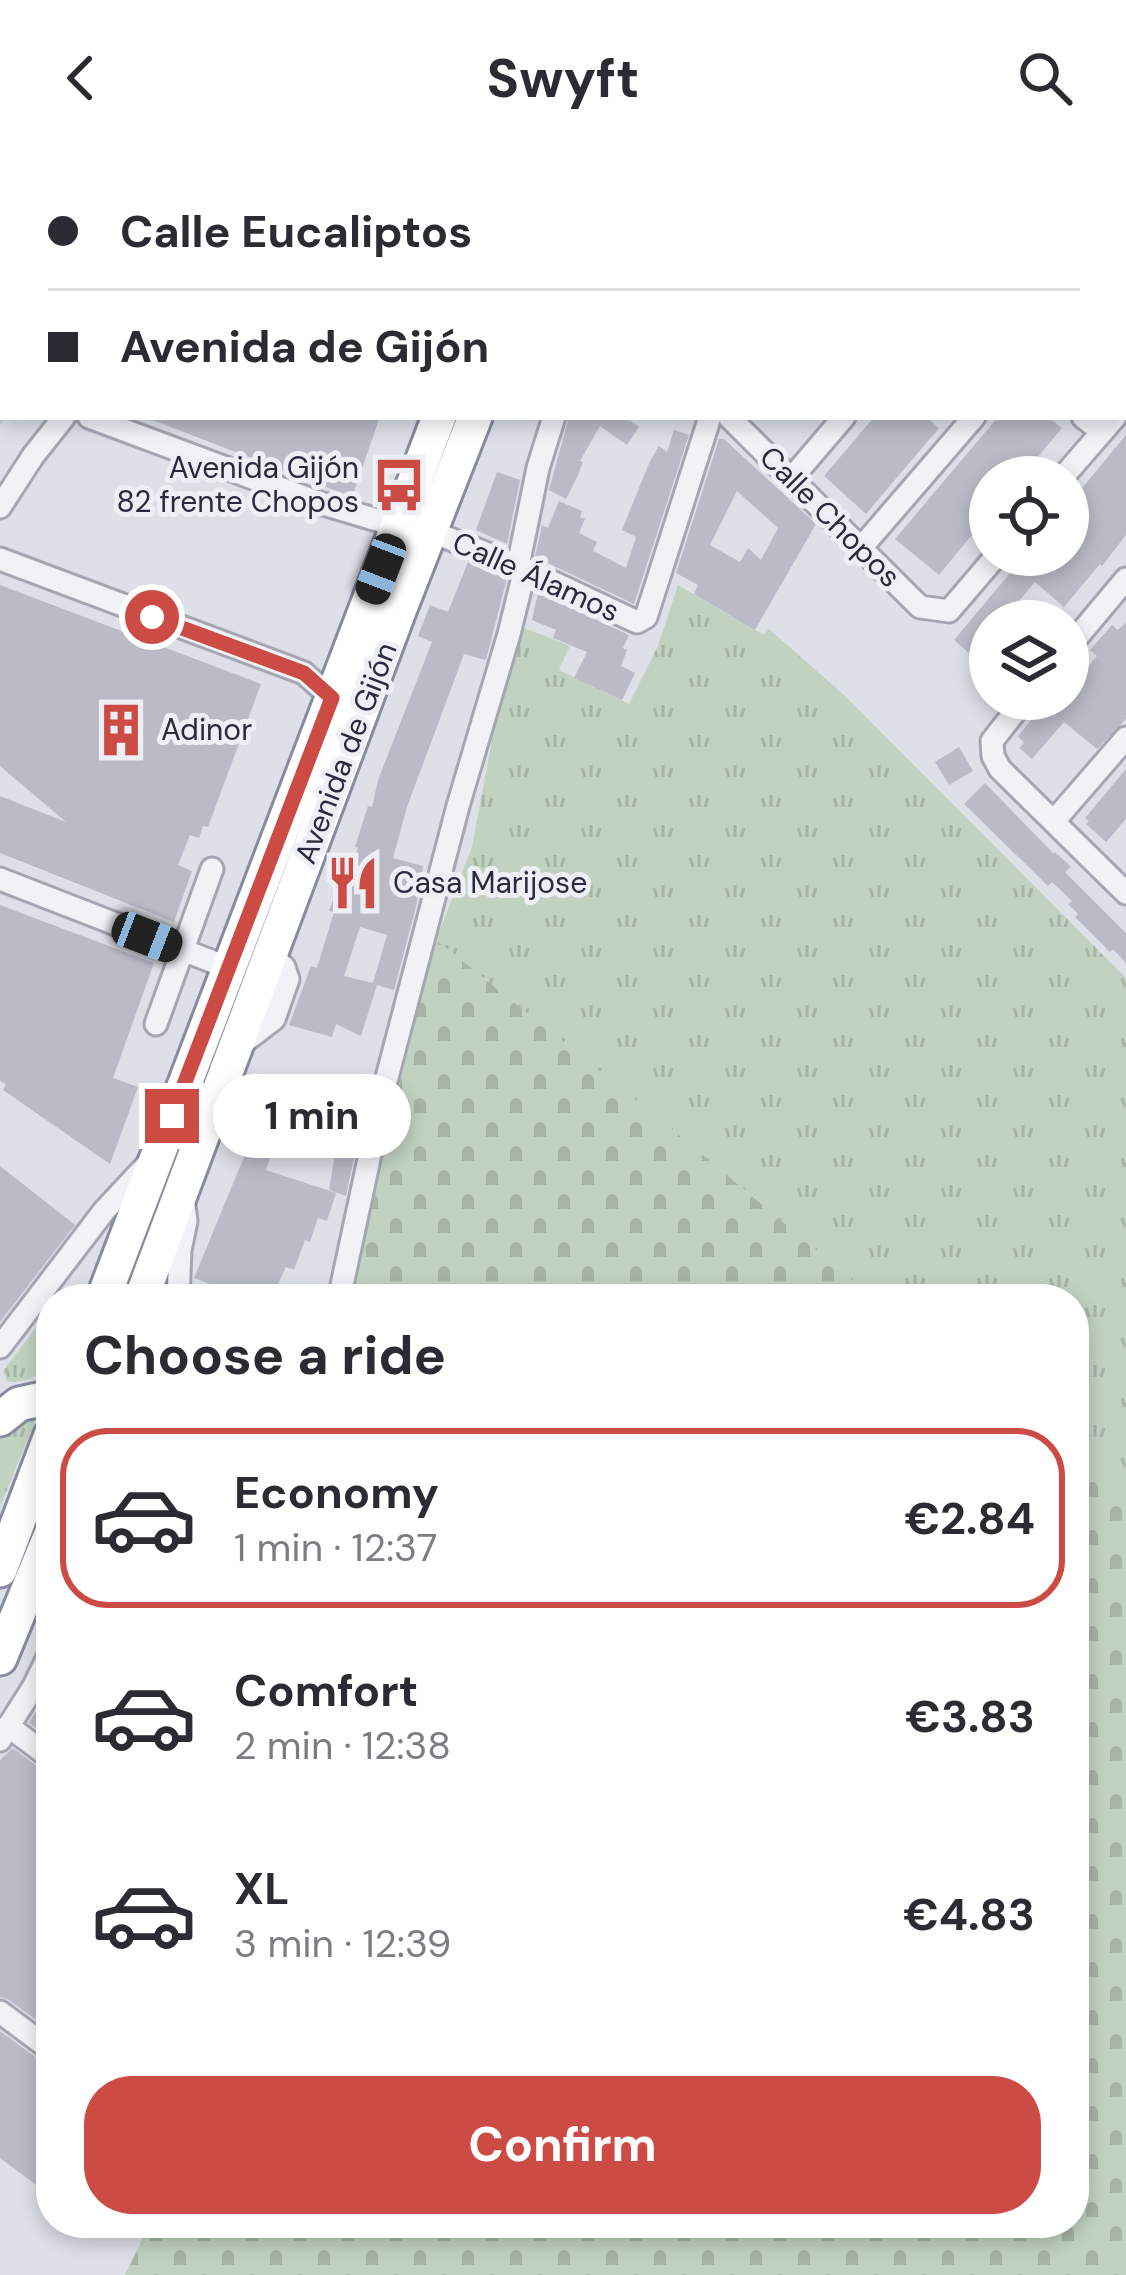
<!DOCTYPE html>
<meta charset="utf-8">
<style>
body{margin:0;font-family:"DM Sans",sans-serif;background:#f7f7f7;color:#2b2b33;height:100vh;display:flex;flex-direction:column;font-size:45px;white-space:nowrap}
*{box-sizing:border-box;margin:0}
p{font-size:39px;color:#7c7c81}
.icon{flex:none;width:66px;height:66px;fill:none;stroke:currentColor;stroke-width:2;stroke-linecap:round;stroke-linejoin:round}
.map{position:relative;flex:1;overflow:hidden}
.panel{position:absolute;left:36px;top:1128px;width:1053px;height:954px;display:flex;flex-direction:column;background:#fff;border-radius:48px;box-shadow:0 6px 18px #0003}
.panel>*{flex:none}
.guide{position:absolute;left:0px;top:0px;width:1128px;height:264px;box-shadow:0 6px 18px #0003;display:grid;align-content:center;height:264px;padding:0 48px;background:#fff}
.controls{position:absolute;left:969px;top:300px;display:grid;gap:24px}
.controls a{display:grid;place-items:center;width:120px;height:120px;border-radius:50%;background:#fff;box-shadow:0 6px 18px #0003;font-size:60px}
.end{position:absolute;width:54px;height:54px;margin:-27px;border:15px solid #cc4b44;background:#fff;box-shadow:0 0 0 6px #fff}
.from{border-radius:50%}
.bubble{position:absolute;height:84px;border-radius:42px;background:#fff;box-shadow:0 6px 18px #0003;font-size:39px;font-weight:700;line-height:84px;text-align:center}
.car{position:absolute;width:36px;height:72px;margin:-36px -18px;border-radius:15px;box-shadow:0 0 9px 3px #0007;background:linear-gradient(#222 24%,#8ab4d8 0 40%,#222 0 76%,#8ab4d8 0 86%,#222 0)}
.guide b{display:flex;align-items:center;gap:42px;height:114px;font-size:45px}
.guide b+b{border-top:3px solid #e1e1e2}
.guide i{width:30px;height:30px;background:#2b2b33}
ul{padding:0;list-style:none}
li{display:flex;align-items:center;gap:36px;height:180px;margin:0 24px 18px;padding:0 24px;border:6px solid transparent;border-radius:48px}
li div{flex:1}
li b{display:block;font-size:45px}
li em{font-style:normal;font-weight:700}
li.selected{border-color:#cc4b44}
li>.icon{width:108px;height:108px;stroke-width:1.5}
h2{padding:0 48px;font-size:54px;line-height:144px}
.cta{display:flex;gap:24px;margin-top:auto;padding:24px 48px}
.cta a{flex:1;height:138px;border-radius:48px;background:#cc4b44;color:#fff;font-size:48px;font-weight:700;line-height:138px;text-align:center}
header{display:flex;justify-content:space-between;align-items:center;height:156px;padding:0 48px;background:#fff;font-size:54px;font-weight:700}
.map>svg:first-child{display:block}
.grass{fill:url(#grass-tufts)}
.cemetery{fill:url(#cemetery-stones)}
.building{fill:#b9bbc7;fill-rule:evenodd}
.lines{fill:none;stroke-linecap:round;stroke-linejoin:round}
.minor-casing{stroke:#a4a6b2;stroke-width:27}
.highway-casing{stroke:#868b9e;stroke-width:39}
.minor{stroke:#f1f2f6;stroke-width:21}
.highway{stroke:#fff;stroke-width:33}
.route{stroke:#cc4b44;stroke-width:15}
.labels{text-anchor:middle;stroke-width:10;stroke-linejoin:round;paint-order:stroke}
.poi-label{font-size:30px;fill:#282b3f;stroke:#eeeff5;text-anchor:start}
.street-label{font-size:30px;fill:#282b3f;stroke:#eeeff5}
</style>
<header><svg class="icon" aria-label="back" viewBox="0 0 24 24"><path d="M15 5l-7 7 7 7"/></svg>Swyft<svg class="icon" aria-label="search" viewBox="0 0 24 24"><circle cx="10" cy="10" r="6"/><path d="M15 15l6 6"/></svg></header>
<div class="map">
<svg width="1126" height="2119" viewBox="0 0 1126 2119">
<defs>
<pattern id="grass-tufts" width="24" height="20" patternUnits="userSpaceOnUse" patternTransform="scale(3)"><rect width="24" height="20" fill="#c1d2c0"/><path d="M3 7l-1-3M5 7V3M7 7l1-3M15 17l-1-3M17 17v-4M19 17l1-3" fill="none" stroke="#a6b4a6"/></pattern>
<pattern id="cemetery-stones" width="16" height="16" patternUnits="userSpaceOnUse" patternTransform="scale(3)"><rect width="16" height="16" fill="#c1d2c0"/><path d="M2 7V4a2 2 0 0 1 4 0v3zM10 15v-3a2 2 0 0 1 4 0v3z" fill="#a6b4a6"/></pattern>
</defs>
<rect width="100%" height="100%" fill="#dee0e8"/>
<g class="grass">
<path d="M0 0H183L181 3H3V261H5L0 269Z"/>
<path d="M678 429 764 479 769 473 844 539 1126 822V1337L1074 1292V1143H875L656 960 436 784 472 691 514 468 570 490 559 514 629 548 658 490Z"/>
<path d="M51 1152 50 1208C39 1219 23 1229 7 1225L3 1215Z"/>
<path d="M28 1261 36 1263 0 1351V1280L2 1276Z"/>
</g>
<g class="cemetery">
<path d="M436 784 656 960 875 1143H345Z"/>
<path d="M1074 1292 1126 1337V2119H125L150 2067H1074Z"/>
</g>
<g class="building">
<path d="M145 261H380L352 341Z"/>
<path d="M569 261H625L639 271 627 289 600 270 580 305 583 306 578 319 566 343 549 334Z"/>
<path d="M874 261H926L939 272 866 358 824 320Z"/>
<path d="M998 261H1048L1062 272 1021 321H990V357L939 419 895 383Z"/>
<path d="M674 274 689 279 634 448 535 401 542 369 548 372 559 345 582 355 580 361 585 363 579 377 597 386 593 395 626 412 636 381 622 374 650 305 659 290 667 296Z"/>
<path d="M1126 279V379L1102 410 1100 408 1064 451 1035 426 1002 465H990V515L954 484 1025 399H1068V349Z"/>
<path d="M719 283H724L816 368 755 474 694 438 698 429 676 417ZM737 335 778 372 761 404 748 392 740 406 710 389Z"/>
<path d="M497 316 520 324 507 388 476 374Z"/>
<path d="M468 406 507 422 486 504 464 498 407 651 393 702 423 710 416 751 394 834 377 829 361 880 336 868 332 881 289 869 311 810 317 812 334 756 329 755 336 734 341 736 358 692 355 691 368 650 372 651 378 624 432 486 418 480 430 449 448 456ZM360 771 387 779 373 827 344 820Z"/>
<path d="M0 429 261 528 208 671 203 670 199 682 190 679 178 709 192 715 174 766 0 697V640L66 666 0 610Z"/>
<path d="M538 437 629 479 623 492 627 494 621 510 635 517 622 544 574 522 587 496 553 482 556 474 532 464Z"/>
<path d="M1126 466V563L1097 593 1064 566 1032 603 1019 592 1024 587 1018 580 1049 543H1068V511L1079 521 1097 500 1090 494 1112 469 1118 474Z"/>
<path d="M959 591 973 615 949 629 935 606Z"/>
<path d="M1126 613V663L1106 686 1086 668 1089 665 1085 662Z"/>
<path d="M985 627 1054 698 1055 696 1071 711 1065 716 1126 777V807L1113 793 1110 796 1075 761 1078 758 1068 748 1072 745 1052 726 1048 730 964 648Z"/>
<path d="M0 749 154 807 113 922 138 931 110 1008 3 934 6 928 0 925Z"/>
<path d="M266 940 326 958 316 992 277 981 266 1014 336 1037 327 1065 318 1062 310 1086 305 1084 294 1114 286 1111 271 1143H250L194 1122 251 984Z"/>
<path d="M337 986 356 992 346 1040 329 1034Z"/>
<path d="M0 1010 75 1069 0 1166Z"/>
<path d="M51 1529V1583L29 1567Z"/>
<path d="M13 1592 42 1614 51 1617V1875L9 1844 0 1841V1604Z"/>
<path d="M0 1875 42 1906 51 1909V2040L0 2002Z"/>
</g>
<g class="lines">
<defs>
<g id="minor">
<path d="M1019 0 1027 3"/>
<path d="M1122 0 1126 2"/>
<path d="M1125 39 1126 40"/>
<path d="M1125 249 1126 248"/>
<path d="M89 261 320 347 397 370"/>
<path d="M729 261 920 451 949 455 997 399"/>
<path d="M1083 261 1102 276"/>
<path d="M1063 321 1115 261"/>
<path d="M791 323 844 261"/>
<path d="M0 351 33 300 64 261"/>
<path d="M430 375 518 410 637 466 646 461 710 261"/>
<path d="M861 392 974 261"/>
<path d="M0 403 304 517 332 542"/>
<path d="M518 410 538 312 554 261"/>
<path d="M1068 492 1126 423"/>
<path d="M1025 543 992 585 993 600 1000 613 1126 737"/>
<path d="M1054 665 1126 582"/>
<path d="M0 723 229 812"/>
<path d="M156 868 212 713"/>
<path d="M240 889 274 863 288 823 284 811 270 799"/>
<path d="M178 1143 180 1094 186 1065 184 1049"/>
<path d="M339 1143 384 933 458 650 509 478 525 413"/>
<path d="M0 1191 104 1055 146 1010"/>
<path d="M8 1570 51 1602"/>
<path d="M0 1584 34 1530 51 1495"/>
<path d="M0 1856 51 1894"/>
</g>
<g id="highway">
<path d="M536 3 537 0"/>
<path d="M573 3 574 0"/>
<path d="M103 1143 439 261"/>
<path d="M141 1143 399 455 475 261"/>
<path d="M0 1263 19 1248 51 1241"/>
<path d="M0 1414 51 1279"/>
<path d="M0 1502 51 1378"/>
</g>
</defs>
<use href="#minor" class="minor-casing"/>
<use href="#highway" class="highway-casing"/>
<use href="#minor" class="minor"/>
<use href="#highway" class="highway"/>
</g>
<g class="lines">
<path class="route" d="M152 461 304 517 332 542 172 960"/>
</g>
<defs>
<symbol id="bus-bare" viewBox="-9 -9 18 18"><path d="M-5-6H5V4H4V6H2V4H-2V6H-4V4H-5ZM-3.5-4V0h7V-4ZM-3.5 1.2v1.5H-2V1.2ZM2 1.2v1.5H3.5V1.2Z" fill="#cc4b44" stroke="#eeeff5" stroke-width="2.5" paint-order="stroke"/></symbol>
<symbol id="building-bare" viewBox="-9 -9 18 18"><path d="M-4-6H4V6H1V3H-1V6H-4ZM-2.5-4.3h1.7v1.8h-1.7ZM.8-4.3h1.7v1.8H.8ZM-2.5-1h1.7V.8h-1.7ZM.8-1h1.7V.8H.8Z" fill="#cc4b44" stroke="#eeeff5" stroke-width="2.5" paint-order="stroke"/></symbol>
<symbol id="restaurant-bare" viewBox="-9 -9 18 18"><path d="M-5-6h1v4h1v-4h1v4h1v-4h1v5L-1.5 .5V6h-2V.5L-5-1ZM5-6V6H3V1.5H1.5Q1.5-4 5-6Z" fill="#cc4b44" stroke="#eeeff5" stroke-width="2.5" paint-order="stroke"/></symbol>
</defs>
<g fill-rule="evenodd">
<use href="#bus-bare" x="361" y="291" width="76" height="76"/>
<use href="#building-bare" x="83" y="536" width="76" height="76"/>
<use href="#restaurant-bare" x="315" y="689" width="76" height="76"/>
</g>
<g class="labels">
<g class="poi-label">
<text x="359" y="322" text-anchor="end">Avenida Gijón<tspan x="359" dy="34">82 frente Chopos</tspan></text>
<text x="161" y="584">Adinor</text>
<text x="393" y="737">Casa Marijose</text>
</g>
<g class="street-label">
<text transform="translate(830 361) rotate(45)" y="10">Calle Chopos</text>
<text transform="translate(536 421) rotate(24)" y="10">Calle Álamos</text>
<text transform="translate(346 597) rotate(-69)" y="10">Avenida de Gijón</text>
</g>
</g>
</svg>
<div class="controls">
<a><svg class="icon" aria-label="locate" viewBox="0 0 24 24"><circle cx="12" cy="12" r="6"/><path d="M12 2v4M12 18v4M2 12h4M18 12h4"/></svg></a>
<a><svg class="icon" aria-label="layers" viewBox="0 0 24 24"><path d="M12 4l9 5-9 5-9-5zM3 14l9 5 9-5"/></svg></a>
</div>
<i class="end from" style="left:152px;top:461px"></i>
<i class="end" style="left:172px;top:960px"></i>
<div class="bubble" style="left:213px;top:918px;width:198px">1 min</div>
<i class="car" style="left:381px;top:413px;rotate:201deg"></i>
<i class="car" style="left:147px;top:781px;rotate:111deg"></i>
<div class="guide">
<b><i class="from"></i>Calle Eucaliptos</b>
<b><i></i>Avenida de Gijón</b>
</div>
<section class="panel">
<h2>Choose a ride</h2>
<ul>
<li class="selected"><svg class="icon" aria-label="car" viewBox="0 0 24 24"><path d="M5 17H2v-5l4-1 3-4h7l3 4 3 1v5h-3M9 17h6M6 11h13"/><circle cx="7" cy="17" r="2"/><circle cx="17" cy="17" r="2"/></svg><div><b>Economy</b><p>1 min · 12:37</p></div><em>€2.84</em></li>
<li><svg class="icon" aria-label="car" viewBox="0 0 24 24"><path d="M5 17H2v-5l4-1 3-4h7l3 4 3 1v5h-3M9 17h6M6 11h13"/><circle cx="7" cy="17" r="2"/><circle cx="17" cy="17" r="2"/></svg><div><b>Comfort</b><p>2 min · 12:38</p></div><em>€3.83</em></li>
<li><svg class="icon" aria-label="car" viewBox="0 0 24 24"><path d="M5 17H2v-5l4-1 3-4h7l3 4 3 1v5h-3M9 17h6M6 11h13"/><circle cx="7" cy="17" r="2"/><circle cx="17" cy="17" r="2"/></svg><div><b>XL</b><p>3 min · 12:39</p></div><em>€4.83</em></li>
</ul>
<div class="cta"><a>Confirm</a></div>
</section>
</div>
